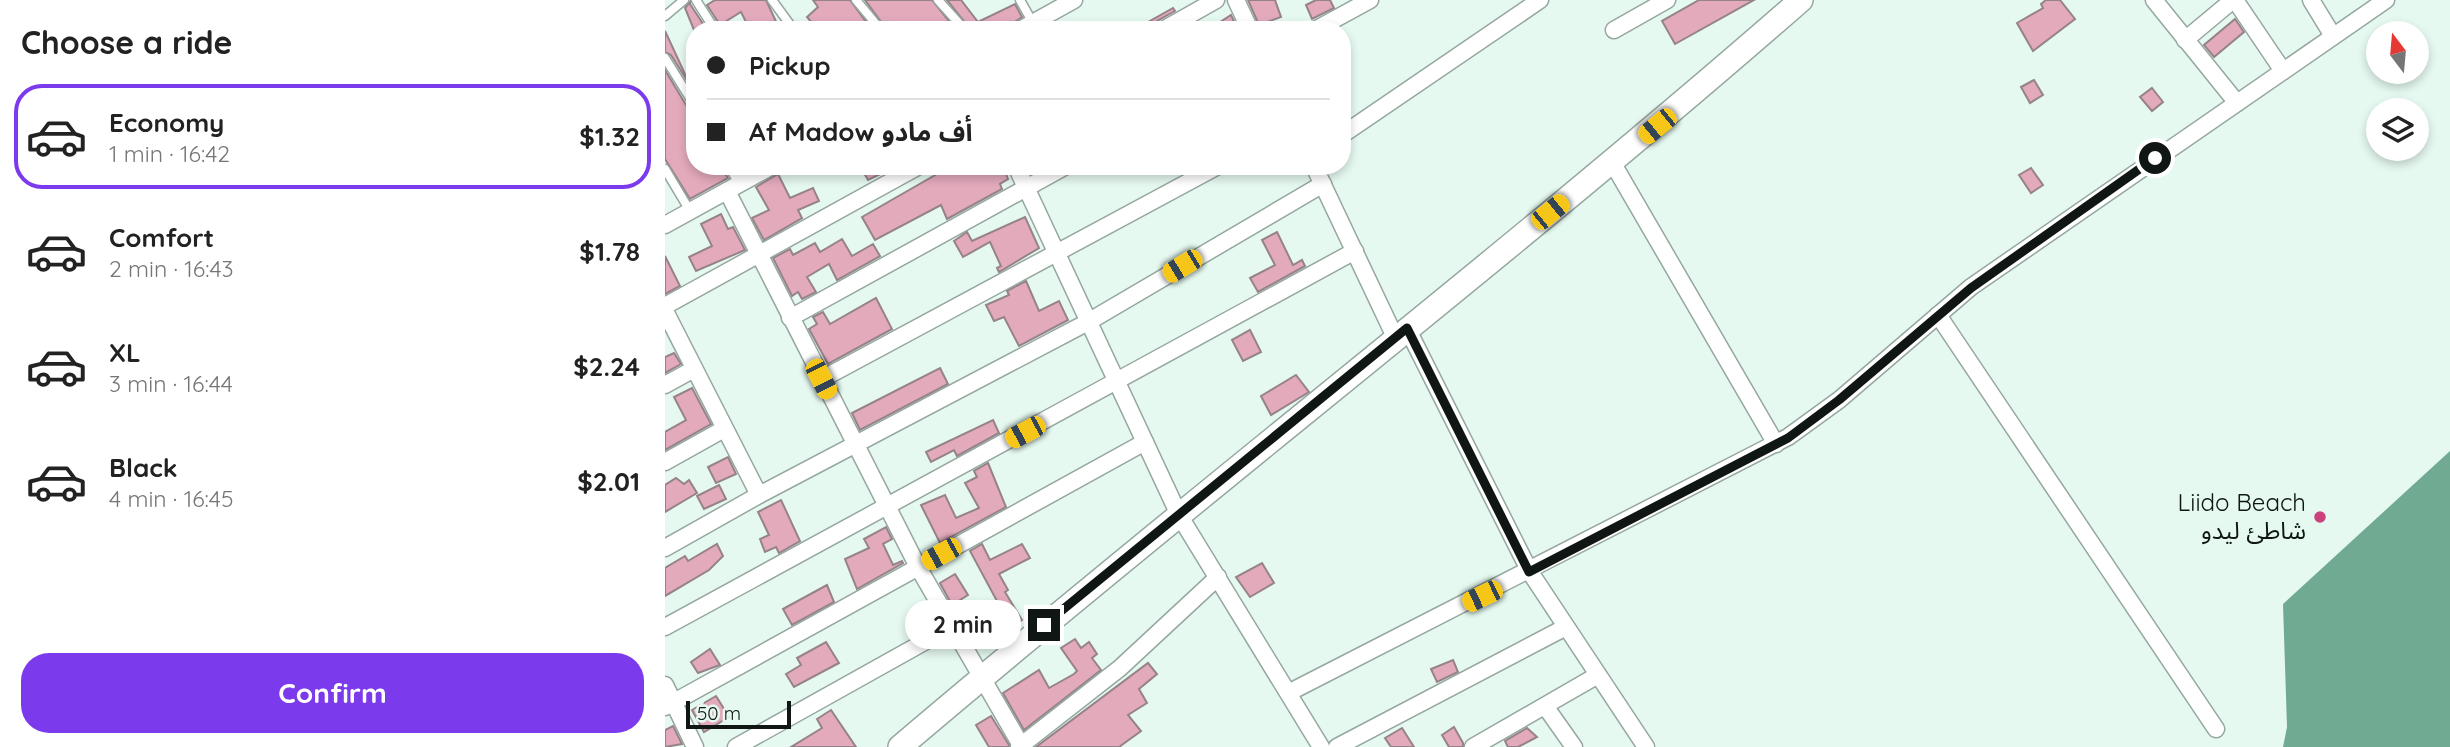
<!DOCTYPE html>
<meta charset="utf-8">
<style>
body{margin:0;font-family:Quicksand,"Noto Sans Arabic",sans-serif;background:#f6f6f6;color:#222;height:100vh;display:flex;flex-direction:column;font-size:26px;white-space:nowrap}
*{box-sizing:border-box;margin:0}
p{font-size:23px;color:#767676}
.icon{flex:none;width:38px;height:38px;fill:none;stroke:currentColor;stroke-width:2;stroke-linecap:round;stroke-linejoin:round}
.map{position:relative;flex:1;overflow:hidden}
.panel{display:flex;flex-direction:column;background:#fff;width:665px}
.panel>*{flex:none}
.banner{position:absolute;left:21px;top:21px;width:665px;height:154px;border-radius:28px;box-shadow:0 4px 10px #0003;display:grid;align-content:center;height:154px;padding:0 21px;background:#fff}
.needle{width:46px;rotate:344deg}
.controls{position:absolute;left:1701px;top:21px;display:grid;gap:14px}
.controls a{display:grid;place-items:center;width:63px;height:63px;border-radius:50%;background:#fff;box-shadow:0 4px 10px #0003;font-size:35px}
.scale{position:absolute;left:21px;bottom:18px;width:105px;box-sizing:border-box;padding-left:7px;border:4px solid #0f1613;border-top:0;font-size:19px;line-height:24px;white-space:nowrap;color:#0f1613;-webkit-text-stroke:5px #e5f9f0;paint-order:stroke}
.end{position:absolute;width:32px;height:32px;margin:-16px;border:9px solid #0f1613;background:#fff;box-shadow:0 0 0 4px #fff}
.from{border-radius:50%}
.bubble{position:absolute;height:49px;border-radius:24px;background:#fff;box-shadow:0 4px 10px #0003;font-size:23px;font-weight:700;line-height:49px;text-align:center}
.car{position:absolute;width:21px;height:42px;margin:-21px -10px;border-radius:9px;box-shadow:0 0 5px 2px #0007;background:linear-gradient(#f5c518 24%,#345 0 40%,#f5c518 0 76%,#345 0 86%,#f5c518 0)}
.banner b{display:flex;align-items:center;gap:24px;height:66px;font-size:26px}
.banner b+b{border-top:2px solid #e0e0e0}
.banner i{width:18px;height:18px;background:#222}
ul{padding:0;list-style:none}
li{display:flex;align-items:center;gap:21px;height:105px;margin:0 14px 10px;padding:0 7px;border:4px solid transparent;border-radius:28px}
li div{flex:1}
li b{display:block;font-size:26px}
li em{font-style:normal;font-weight:700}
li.on{border-color:#7c3aed}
li>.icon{width:63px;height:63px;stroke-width:1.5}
h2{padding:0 21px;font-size:32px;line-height:84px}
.primary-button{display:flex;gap:14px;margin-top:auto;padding:14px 21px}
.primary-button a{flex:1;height:80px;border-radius:28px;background:#7c3aed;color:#fff;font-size:28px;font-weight:700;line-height:80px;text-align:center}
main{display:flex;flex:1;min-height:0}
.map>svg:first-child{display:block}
.water{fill:#71aa92}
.building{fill:#e3aabc;stroke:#968389;stroke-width:2}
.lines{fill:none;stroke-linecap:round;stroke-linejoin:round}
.lane-casing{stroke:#95a79f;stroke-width:11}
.street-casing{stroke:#95a79f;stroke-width:19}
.secondary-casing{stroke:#95a79f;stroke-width:26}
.lane{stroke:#fff;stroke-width:8}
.street{stroke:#fff;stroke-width:16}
.secondary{stroke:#fff;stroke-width:23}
.route{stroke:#0f1613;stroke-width:9}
.poi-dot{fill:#cb417b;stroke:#e5f9f0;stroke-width:2.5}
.labels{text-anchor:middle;stroke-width:7;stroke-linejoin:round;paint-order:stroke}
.poi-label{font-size:24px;fill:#0f1613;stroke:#e5f9f0;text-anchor:end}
</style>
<main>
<section class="panel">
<h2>Choose a ride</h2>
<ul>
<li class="on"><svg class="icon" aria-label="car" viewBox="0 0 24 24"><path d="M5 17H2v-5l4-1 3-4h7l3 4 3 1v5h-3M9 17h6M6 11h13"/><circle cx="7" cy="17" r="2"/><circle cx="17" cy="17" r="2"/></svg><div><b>Economy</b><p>1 min · 16:42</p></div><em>$1.32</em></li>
<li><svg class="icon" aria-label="car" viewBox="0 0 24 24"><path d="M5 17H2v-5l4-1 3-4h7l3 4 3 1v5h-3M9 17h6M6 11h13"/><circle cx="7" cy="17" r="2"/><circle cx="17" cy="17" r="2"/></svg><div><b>Comfort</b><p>2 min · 16:43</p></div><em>$1.78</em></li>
<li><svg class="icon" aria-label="car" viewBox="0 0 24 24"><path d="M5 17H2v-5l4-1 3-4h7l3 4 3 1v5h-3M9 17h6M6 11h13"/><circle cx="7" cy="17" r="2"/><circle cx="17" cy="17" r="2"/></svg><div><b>XL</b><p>3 min · 16:44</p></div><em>$2.24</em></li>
<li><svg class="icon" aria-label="car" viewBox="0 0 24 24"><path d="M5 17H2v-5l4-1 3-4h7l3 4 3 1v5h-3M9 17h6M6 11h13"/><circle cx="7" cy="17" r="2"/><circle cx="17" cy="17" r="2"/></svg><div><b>Black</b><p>4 min · 16:45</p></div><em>$2.01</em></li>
</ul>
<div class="primary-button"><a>Confirm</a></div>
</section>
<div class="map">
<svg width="1785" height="747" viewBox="0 0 1785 747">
<rect width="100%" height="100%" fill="#e5f9f0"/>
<path class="water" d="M1785 451V747H1618L1622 727 1618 604Z"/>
<g class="building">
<path d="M50 0H101L115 30H85L76 12 55 25 42 5Z"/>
<path d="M148 0H185L207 30H153L142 17 153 7Z"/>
<path d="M200 0H267L291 30H253L248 25 242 30H222Z"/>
<path d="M282 0H296L313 22 350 4 357 17 338 30H306Z"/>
<path d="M583 0H610L616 17 594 25Z"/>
<path d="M651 0H665L669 8 647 19 641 5Z"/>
<path d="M1034 0H1089L1010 44 997 21Z"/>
<path d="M1381 0H1395L1410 19 1368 51 1352 23 1378 8 1376 4Z"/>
<path d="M25 2V4L42 30H29L20 8Z"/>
<path d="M508 8 510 11 492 21 488 30H469Z"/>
<path d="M566 15 573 30H543Z"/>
<path d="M1570 19 1579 32 1549 57 1539 45Z"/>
<path d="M0 31 26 87 30 85V93L6 55 0 52Z"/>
<path d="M0 70 30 120V166H55L63 178 25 199 0 159Z"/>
<path d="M1369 80 1378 95 1365 103 1356 87Z"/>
<path d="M1487 88 1498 102 1487 111 1475 97Z"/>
<path d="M195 166H232L203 180Z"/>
<path d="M286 166H338L343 179 335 184 337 189 282 219 276 205 210 240 197 217Z"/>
<path d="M1366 168 1378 185 1366 193 1354 175Z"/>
<path d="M113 174 125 198 148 188 154 201 133 210 137 218 99 240 87 218 104 210 91 187Z"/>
<path d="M56 214 63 229 68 227 80 250 31 271 24 257 47 246 36 224Z"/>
<path d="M360 217 374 248 334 272 332 268 336 266 325 242 298 257 289 241 302 232 307 241Z"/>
<path d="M612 232 628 265 637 260 640 266 593 292 585 278 610 265 597 240Z"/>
<path d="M177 239 187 256 208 244 215 256 172 280 164 264 142 277 151 292 137 299 133 292 127 296 108 258 125 249 128 255 150 243 155 252Z"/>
<path d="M0 256 15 286 0 294Z"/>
<path d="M361 281 374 311 394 301 403 320 354 346 339 317 329 321 321 305 344 295 342 291Z"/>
<path d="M211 298 227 329 163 364 144 329 152 324 148 317 158 312 165 324Z"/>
<path d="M585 330 596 352 578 361 567 340Z"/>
<path d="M9 353 16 364 0 373V357Z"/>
<path d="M275 368 283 384 195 430 187 413Z"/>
<path d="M631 375 644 392 606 415 596 396Z"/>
<path d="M27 388 46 424 0 450V432L21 420 9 397Z"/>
<path d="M328 420 334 433 292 456 289 450 266 462 261 452Z"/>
<path d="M63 457 71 474 51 483 43 467Z"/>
<path d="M323 463 341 507 275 543 256 505 280 495 291 518 314 508 300 483 312 477 309 471Z"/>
<path d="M11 478 19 484 24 480 32 493 0 512V485Z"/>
<path d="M54 485 61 499 39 509 32 496Z"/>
<path d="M116 500 135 541 114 553 111 547 100 552 95 539 104 535 93 512Z"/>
<path d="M221 527 227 539 218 544 228 565 237 561 238 563 192 589 180 559 204 548 199 539Z"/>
<path d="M52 544 58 556 44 570 0 596V568L20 556 23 561Z"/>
<path d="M317 544 325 560 357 544 365 558 334 574 343 590 340 592 357 620 346 627 305 551Z"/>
<path d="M597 563 609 583 585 597 571 577Z"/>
<path d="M290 574 303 595 287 605 275 583Z"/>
<path d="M162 585 169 602 127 625 118 609Z"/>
<path d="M410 639 416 648 424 642 432 654 427 658 436 670 359 730 338 693 374 670 384 688 409 674 412 671 396 648Z"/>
<path d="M161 642 174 663 129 687 121 674 136 665 132 658Z"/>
<path d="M45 649 55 665 33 673 26 662Z"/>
<path d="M788 660 793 672 772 682 766 669Z"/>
<path d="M483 663 492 674 474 689 482 703 463 715 476 731 454 747H371Z"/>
<path d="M51 696 64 717 39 732 27 710Z"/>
<path d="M166 710 191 747H126L157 728 152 719Z"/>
<path d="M326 716 344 745V747H324L311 725Z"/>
<path d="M8 726 17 744 0 747V730Z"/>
<path d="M789 727 798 743V747H784L777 735Z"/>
<path d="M737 728 749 747H726L720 738Z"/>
<path d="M862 728 872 737 853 747H843L840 741Z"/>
</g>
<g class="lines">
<defs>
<g id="lane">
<path d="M31 0 50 30"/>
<path d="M107 0 129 30"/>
<path d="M191 0 216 30"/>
<path d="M273 0 300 30"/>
<path d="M355 0 368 23"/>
<path d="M0 16 19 0"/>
<path d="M0 58 30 106"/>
<path d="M64 166 74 184"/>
<path d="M0 169 25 211"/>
</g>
<g id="street">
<path d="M571 0 585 30"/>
<path d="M1489 0 1572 103"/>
<path d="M1570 0 1618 71"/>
<path d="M1646 0 1668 36"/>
<path d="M355 30 409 0"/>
<path d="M498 30 551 0"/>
<path d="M650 30 705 0"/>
<path d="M949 30 1002 0"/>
<path d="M1520 40 1568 0"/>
<path d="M677 135 875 0"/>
<path d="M947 162 1111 444"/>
<path d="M351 166 514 515 656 747"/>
<path d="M649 166 730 337"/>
<path d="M62 191 253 567 357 747"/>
<path d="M0 225 107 166"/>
<path d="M0 306 254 166"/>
<path d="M0 311 94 495 423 322 658 184"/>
<path d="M1273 315 1551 729"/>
<path d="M125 318 401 166"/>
<path d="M742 328 865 572 981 747"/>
<path d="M157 379 553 166"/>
<path d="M0 385 29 369"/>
<path d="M0 462 59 429"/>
<path d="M0 548 94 495"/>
<path d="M0 627 690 251"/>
<path d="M0 685 30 747"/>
<path d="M625 692 1123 437 1174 400 1306 287 1721 0"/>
<path d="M880 706 909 747"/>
<path d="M0 707 480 442"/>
<path d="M71 747 286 627"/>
<path d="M354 747 455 668 553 577"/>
<path d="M672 747 901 627"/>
<path d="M808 747 933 675"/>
</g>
<path id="secondary" d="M235 747C532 494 842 257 1136 0"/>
</defs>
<use href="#lane" class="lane-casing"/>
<use href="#street" class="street-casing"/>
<use href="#secondary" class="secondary-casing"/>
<use href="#lane" class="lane"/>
<use href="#street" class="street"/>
<use href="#secondary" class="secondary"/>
</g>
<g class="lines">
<path class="route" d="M379 625 742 328 864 572 1123 438 1174 400 1306 288 1490 158"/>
</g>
<circle class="poi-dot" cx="1655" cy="517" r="7"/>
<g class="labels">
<g class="poi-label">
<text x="1641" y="511">Liido Beach<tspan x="1641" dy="28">شاطئ ليدو</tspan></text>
</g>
</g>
</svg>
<div class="controls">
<a><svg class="needle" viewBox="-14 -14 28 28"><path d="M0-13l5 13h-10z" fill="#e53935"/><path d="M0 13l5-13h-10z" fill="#767676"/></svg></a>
<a><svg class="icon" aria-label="layers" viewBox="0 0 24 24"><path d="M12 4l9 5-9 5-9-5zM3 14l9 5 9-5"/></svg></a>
</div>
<div class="scale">50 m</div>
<i class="end from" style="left:1490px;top:158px"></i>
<i class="end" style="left:379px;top:625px"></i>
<div class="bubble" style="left:240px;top:600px;width:116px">2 min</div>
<i class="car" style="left:992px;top:126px;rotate:231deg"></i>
<i class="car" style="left:885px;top:212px;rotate:51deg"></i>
<i class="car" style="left:517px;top:266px;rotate:239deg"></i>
<i class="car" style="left:156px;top:379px;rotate:153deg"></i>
<i class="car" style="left:360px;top:432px;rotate:242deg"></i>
<i class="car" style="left:276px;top:554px;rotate:241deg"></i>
<i class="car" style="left:817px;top:596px;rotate:244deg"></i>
<div class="banner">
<b><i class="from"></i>Pickup</b>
<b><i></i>Af Madow أف مادو</b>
</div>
</div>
</main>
